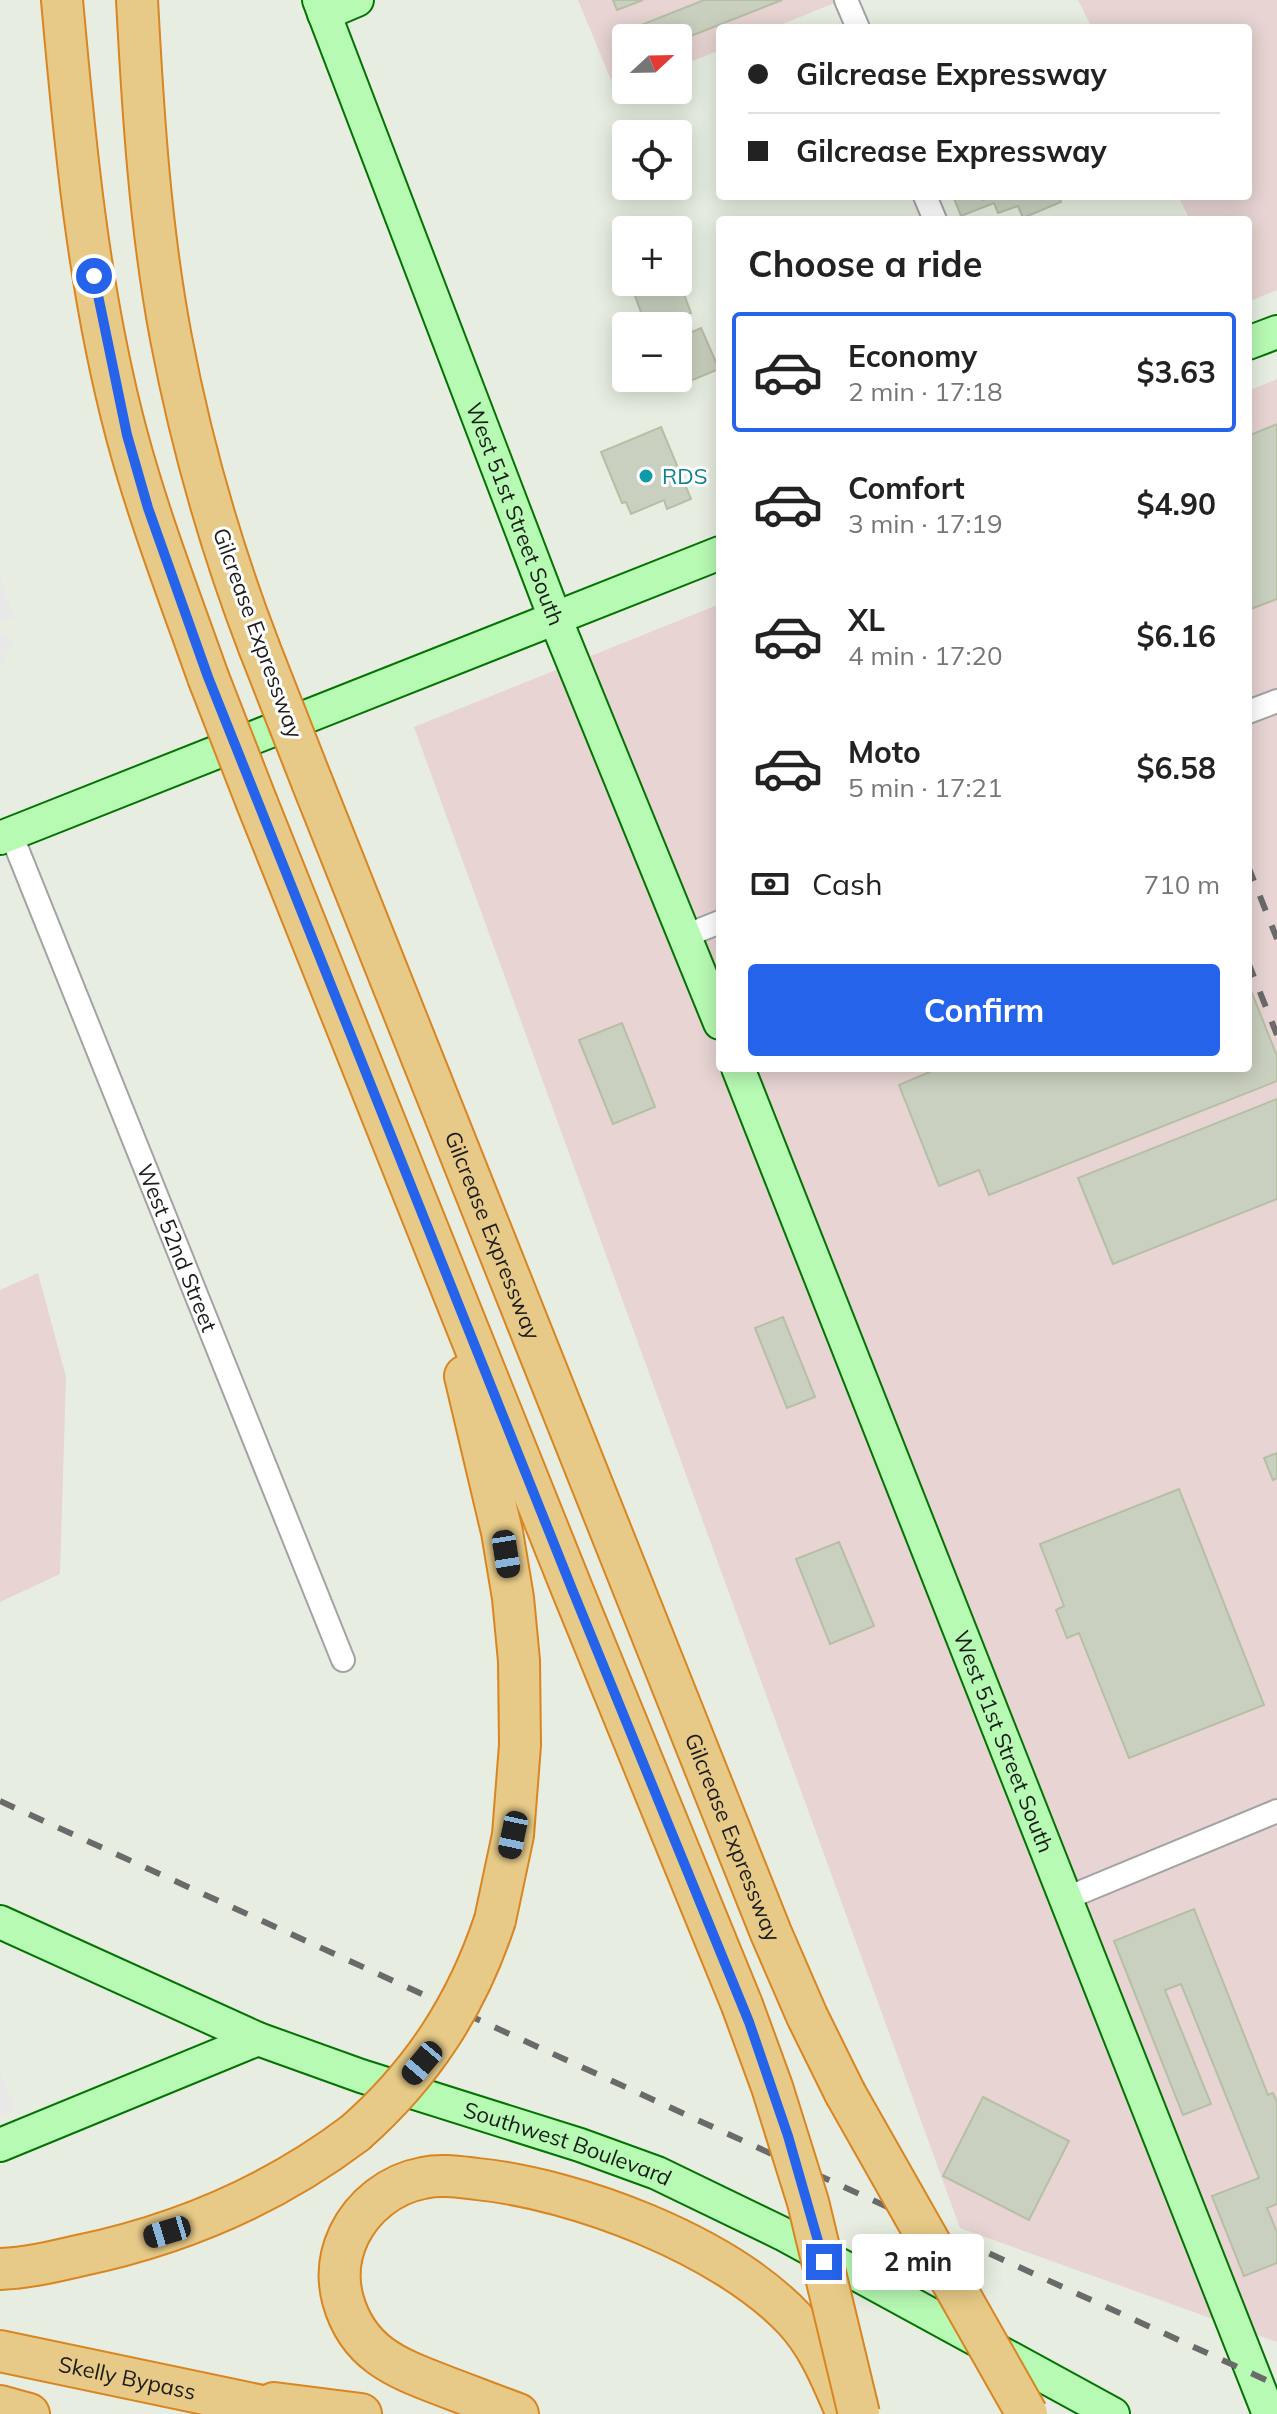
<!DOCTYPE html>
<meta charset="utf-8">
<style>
body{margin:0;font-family:Mulish,sans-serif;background:#f2f2f2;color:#222;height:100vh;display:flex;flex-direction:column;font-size:30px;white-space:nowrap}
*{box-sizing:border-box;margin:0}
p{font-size:26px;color:#767676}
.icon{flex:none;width:44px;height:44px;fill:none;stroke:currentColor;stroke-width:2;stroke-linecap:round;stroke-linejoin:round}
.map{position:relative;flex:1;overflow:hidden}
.side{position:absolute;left:716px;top:216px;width:536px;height:856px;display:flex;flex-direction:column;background:#fff;border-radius:8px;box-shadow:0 4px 20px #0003}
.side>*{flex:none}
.top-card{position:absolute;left:716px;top:24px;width:536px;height:176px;border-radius:8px;box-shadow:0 4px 20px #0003;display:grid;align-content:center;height:176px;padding:0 32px;background:#fff}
.needle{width:52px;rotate:68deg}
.tools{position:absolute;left:612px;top:24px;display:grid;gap:16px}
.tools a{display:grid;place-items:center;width:80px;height:80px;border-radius:8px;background:#fff;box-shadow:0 4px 20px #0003;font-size:40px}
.end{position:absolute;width:36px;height:36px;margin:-18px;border:10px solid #2563eb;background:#fff;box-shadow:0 0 0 4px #fff}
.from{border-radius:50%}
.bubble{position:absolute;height:56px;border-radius:8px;background:#fff;box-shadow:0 4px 20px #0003;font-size:26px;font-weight:700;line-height:56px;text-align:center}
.car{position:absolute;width:24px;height:48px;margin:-24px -12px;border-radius:10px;box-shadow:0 0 6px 2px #0007;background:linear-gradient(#222 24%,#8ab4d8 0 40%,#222 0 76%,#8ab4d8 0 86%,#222 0)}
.top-card b{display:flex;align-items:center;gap:28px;height:76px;font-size:30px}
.top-card b+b{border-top:2px solid #e0e0e0}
.top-card i{width:20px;height:20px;background:#222}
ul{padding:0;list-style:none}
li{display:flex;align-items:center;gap:24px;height:120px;margin:0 16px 12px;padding:0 16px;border:4px solid transparent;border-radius:8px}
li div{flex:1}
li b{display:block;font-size:30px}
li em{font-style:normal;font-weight:700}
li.on{border-color:#2563eb}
li>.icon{width:72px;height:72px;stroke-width:1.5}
h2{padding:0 32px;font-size:36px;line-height:96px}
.pay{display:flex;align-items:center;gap:20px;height:88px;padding:0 32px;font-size:30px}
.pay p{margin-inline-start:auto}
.cta{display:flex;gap:16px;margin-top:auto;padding:16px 32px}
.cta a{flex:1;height:92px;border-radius:8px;background:#2563eb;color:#fff;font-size:32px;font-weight:700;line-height:92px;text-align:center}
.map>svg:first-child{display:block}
.industrial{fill:#e7d4d3}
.parking{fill:#e8e8e8}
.building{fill:#cad0bf;stroke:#b6bfa4;stroke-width:2}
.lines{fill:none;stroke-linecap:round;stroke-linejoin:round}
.street-casing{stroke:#a3a3a3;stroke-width:26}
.secondary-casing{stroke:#047303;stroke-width:36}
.highway-casing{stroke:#d98521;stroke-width:44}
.street{stroke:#fff;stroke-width:22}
.secondary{stroke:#b7fab3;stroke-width:32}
.highway{stroke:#e7ca87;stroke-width:40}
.rail{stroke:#6a6a6a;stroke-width:6;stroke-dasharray:16 16;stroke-linecap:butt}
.highway-bridge-casing{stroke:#d98521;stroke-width:44;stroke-linecap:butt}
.highway-bridge{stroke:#e7ca87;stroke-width:40}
.route{stroke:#2563eb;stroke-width:10}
.culture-dot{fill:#0f9aa8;stroke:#fff;stroke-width:3}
.labels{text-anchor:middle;stroke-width:6;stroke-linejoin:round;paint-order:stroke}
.culture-label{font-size:22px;fill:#0d838f;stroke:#fff;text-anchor:start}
.street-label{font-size:22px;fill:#1c1c1c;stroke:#fff}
</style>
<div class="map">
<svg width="1277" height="2414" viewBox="0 0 1277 2414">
<rect width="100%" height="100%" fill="#e7eee1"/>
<g class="industrial">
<path d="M578 0H842L773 28H720V50L678 67V38H626V88L616 92Z"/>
<path d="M1078 0H1277V290L1248 302V220H1190L1178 196H1248V28H1092Z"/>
<path d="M1277 379V2342L960 2228 414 727 720 604V1068H1248V391Z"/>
<path d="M38 1273 66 1377 60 1574 0 1602V1290Z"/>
</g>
<g class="parking">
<path d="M0 576 14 617 0 622Z"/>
<path d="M0 633 15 641 0 666Z"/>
<path d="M0 2071 16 2110 0 2116Z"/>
</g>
<g class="building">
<path d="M613 0H643L617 10Z"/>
<path d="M704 0H782L678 41V38H628L626 31Z"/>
<path d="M953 196H982L983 200 991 196H1059L1061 202 1023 218 1018 206 998 213 994 203 961 216Z"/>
<path d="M678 278 691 313 658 326H646L630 282H678Z"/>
<path d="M701 328 719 369 690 381 678 352V338Z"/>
<path d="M1277 424V599L1248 610V436Z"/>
<path d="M661 427 691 499 667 509 664 500 631 514 626 502 622 503 601 452Z"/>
<path d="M1248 983 1277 1056V1081L989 1195 979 1170 939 1186 899 1085 939 1068H1248Z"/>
<path d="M622 1023 655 1107 613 1124 579 1040Z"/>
<path d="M1277 1099V1199L1113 1264 1078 1178Z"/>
<path d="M783 1317 815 1397 787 1408 755 1328Z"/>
<path d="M1277 1453V1478L1273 1480 1264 1458Z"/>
<path d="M1179 1489 1264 1705 1129 1758 1079 1633 1067 1638 1056 1610 1064 1606 1040 1544Z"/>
<path d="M839 1542 874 1626 830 1644 796 1559Z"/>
<path d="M1194 1909 1268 2095 1273 2093 1277 2102V2204L1267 2208 1277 2232V2263L1244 2276 1212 2196 1259 2178 1181 1984 1165 1990 1211 2104 1183 2115 1114 1941Z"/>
<path d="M983 2097 1069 2141 1029 2220 943 2176Z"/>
</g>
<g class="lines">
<defs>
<g id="street">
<path d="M846 0 858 28"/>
<path d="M925 196 935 220"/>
<path d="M1248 712 1277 701"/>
<path id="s1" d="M11 834 343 1660"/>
<path d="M685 936 720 922"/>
<path d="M1067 1898 1277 1811"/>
</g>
<g id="secondary">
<path id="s2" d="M319 0 555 618 720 1023"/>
<path d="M324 14 357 0"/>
<path d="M1248 343 1277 332"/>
<path d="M0 838 720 553"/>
<path id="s3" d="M738 1068 1269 2414"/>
<path id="s4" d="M0 1922 258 2039 361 2076 580 2145 657 2173 783 2234 1113 2414"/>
<path d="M0 2145 258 2039"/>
</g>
<g id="highway">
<path d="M62 0C75 147 89 294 127 436 149 518 180 598 208 677"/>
<path d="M137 0C143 113 150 227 171 338 191 443 221 548 259 647"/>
<path id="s5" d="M312 782 771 1933 807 2016 845 2093"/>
<path d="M257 803 572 1589 742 2005"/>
<path d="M465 1376 502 1532 513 1598 519 1661 520 1745 513 1835 495 1920"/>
<path d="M0 2269C27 2268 52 2262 78 2256 179 2235 273 2195 355 2133"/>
<path id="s6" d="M0 2351 300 2414"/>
<path d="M274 2403 361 2414"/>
<path d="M0 2406 29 2414"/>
<path d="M518 2414C493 2405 468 2395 444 2386 397 2368 358 2354 343 2300 337 2278 339 2256 349 2235 363 2206 391 2184 423 2178 441 2174 459 2177 477 2179 577 2189 724 2245 794 2319 820 2347 832 2380 847 2414"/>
</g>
</defs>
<use href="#street" class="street-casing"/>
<use href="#secondary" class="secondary-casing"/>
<use href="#highway" class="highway-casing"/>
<use href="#street" class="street"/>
<use href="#secondary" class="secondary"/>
<use href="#highway" class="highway"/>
<g class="rail">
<path d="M1248 866 1277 939"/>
<path d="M1248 962 1277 1035"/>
<path d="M0 1801 1277 2385"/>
</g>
<defs>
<g id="highway-bridge">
<path d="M259 647 312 782"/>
<path d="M208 677 257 803"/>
<path d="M742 2005 772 2087 808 2202 859 2414"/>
<path d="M845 2093 1027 2414"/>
<path d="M355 2133C422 2074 467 2005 495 1920"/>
</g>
</defs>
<use href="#highway-bridge" class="highway-bridge-casing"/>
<use href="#highway-bridge" class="highway-bridge"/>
</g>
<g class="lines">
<path class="route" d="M94 276 127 435 148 508 208 677 572 1589 749 2022 788 2136 824 2262"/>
</g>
<circle class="culture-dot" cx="646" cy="476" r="8"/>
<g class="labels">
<g class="culture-label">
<text x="662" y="484">RDS</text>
</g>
<g class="street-label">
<text dy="8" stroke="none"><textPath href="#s2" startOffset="550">West 51st Street South</textPath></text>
<text transform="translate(258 633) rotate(70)" y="8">Gilcrease Expressway</text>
<text dy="8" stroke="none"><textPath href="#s5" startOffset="488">Gilcrease Expressway</textPath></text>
<text dy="8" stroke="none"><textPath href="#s1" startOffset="446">West 52nd Street</textPath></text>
<text dy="8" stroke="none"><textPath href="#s3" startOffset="724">West 51st Street South</textPath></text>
<text dy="8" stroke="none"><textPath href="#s5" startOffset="1136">Gilcrease Expressway</textPath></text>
<text dy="8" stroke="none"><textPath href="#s4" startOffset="610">Southwest Boulevard</textPath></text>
<text dy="8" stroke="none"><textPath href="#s6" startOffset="130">Skelly Bypass</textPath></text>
</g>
</g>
</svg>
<div class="tools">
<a><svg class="needle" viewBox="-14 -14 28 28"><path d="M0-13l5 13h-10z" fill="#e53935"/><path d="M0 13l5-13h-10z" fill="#767676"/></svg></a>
<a><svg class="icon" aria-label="locate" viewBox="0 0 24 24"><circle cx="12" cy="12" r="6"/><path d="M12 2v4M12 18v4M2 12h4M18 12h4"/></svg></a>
<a>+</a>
<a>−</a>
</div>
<i class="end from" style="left:94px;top:276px"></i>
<i class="end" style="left:824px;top:2262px"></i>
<div class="bubble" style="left:852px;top:2234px;width:132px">2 min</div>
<i class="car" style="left:506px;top:1554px;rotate:171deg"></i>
<i class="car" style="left:513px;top:1835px;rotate:192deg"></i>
<i class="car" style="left:422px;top:2063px;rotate:220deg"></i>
<i class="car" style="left:167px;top:2232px;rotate:253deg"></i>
<div class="top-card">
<b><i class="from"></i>Gilcrease Expressway</b>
<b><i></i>Gilcrease Expressway</b>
</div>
<section class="side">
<h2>Choose a ride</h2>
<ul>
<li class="on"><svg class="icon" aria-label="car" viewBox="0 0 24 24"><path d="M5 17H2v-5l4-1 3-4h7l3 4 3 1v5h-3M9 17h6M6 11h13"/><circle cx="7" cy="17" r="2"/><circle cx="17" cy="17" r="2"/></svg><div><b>Economy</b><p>2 min · 17:18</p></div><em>$3.63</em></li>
<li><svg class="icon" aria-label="car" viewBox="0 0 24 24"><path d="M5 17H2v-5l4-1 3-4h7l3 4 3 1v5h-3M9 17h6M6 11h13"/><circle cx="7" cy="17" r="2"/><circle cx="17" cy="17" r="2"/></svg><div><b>Comfort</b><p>3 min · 17:19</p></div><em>$4.90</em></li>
<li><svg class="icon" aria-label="car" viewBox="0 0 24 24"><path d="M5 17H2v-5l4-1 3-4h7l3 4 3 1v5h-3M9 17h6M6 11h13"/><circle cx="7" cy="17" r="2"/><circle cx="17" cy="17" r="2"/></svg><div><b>XL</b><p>4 min · 17:20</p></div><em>$6.16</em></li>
<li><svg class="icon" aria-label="car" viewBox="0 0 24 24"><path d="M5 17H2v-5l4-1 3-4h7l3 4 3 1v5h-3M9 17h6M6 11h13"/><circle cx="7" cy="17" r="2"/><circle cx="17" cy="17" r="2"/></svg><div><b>Moto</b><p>5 min · 17:21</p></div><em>$6.58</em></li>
</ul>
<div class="pay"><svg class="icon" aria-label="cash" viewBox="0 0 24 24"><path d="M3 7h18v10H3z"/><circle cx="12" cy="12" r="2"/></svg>Cash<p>710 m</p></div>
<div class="cta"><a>Confirm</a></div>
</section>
</div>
